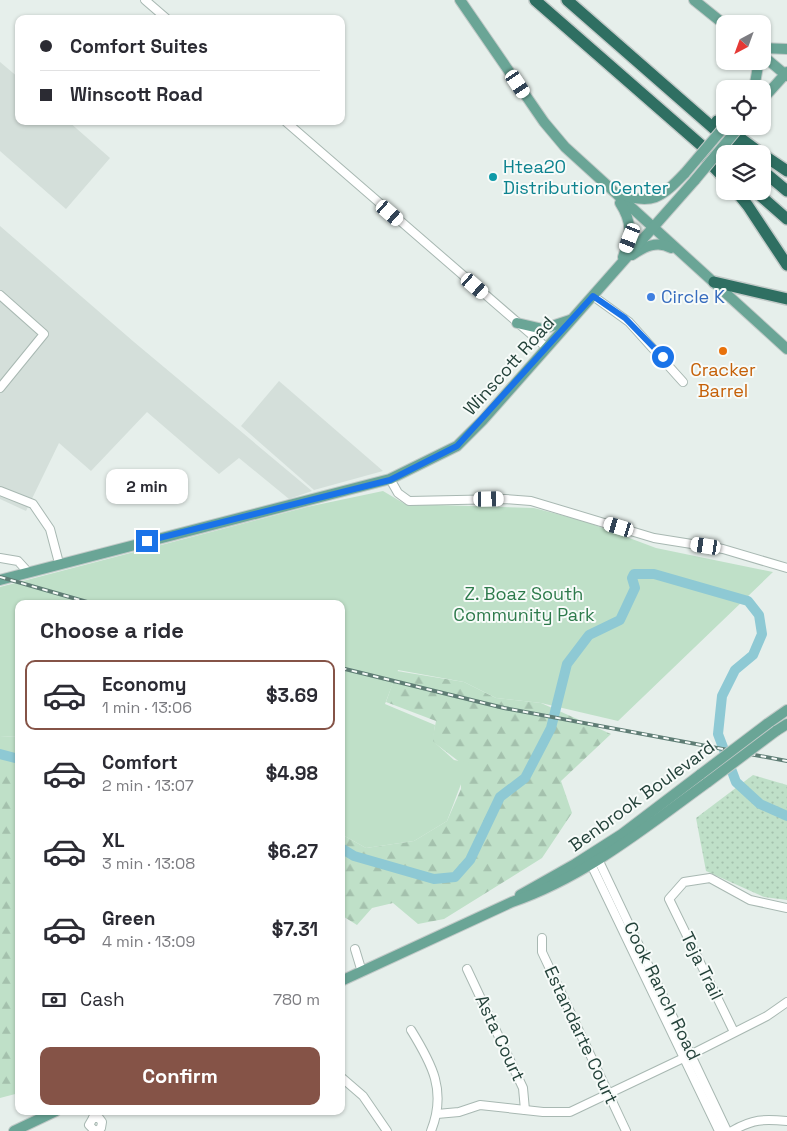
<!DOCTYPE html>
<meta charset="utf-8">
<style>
body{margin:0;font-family:"Space Grotesk",sans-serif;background:#f7f7f7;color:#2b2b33;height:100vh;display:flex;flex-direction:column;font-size:19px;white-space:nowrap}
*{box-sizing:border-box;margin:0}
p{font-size:16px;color:#7c7c81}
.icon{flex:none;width:28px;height:28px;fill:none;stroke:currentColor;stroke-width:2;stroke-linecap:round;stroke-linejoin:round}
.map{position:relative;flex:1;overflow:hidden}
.side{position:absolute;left:15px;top:600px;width:330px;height:515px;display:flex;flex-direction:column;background:#fff;border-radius:10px;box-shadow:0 1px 4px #0004}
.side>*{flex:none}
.guide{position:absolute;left:15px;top:15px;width:330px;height:110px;border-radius:10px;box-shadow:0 1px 4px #0004;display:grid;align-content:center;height:110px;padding:0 25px;background:#fff}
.needle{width:32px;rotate:221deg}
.fabs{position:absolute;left:716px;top:15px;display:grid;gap:10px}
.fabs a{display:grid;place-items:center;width:55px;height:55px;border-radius:10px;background:#fff;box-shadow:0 1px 4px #0004;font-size:25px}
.end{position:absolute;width:22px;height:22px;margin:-11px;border:6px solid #1a73e8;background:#fff;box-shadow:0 0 0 2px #fff}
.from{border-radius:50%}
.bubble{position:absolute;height:35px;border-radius:10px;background:#fff;box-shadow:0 1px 4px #0004;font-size:16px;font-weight:800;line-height:35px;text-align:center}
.car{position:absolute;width:15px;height:30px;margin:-15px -8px;border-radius:6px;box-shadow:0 0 4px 1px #0007;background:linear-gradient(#fff 24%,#345 0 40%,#fff 0 76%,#345 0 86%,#fff 0)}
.guide b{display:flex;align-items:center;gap:18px;height:48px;font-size:19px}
.guide b+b{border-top:1px solid #e1e1e2}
.guide i{width:12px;height:12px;background:#2b2b33}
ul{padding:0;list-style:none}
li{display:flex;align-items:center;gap:15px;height:70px;margin:0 10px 8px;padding:0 15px;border:2px solid transparent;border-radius:10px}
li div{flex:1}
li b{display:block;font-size:19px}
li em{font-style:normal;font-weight:800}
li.active{border-color:#855347}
li>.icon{width:45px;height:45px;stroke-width:1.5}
h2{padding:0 25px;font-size:22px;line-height:60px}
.pay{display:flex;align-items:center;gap:12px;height:55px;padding:0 25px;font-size:19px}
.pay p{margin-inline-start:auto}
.action{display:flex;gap:10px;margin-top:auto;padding:10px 25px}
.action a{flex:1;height:58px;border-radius:10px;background:#855347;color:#fff;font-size:20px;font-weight:800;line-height:58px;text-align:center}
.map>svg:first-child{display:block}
.built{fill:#d4dfda}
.grass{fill:url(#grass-dots)}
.forest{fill:url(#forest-firs)}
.park{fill:#bfe0c8}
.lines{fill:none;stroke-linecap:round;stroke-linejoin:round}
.river{stroke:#8ec9d4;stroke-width:10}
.minor-casing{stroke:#a8b8b2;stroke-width:10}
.major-casing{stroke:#c2cac8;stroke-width:12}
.highway-casing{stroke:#c2cac8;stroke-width:14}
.minor{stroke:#fff;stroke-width:8}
.major{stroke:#6aa596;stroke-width:10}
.highway{stroke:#2f6f62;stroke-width:11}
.rail-casing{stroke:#5f7d75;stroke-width:4}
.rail{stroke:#f7fbf9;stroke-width:2;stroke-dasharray:5.5;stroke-linecap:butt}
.major-bridge-casing{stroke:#c2cac8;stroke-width:12;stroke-linecap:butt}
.major-bridge{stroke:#6aa596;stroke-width:10}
.route{stroke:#1a73e8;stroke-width:6}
.culture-dot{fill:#0f9aa8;stroke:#f7fbf9;stroke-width:2}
.shop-dot{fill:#3f7fe0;stroke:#f7fbf9;stroke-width:2}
.food-dot{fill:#e8710a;stroke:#f7fbf9;stroke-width:2}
.labels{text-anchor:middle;stroke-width:4;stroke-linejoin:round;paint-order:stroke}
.culture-label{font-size:18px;fill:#0d838f;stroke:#f7fbf9;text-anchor:start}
.shop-label{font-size:18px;fill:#366cbe;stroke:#f7fbf9;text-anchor:start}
.street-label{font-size:18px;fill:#24423a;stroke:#f7fbf9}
.food-label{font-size:18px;fill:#c56008;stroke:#f7fbf9}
.park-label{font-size:18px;fill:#2d7a4b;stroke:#f7fbf9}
</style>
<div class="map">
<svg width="787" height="1131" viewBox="0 0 787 1131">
<defs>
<pattern id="grass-dots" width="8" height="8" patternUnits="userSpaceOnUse" patternTransform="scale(1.25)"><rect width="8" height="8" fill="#bfe0c8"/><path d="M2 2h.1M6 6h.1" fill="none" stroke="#a4c1ad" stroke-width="1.8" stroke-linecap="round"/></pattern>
<pattern id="forest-firs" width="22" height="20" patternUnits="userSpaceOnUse" patternTransform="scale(1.25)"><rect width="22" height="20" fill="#bfe0c8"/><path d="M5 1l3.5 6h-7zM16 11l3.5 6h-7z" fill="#a4c1ad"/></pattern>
</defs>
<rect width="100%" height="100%" fill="#e6efeb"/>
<g class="built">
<path d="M0 62 19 78V121H68L110 158 66 209 0 151Z"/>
<path d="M0 226 134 342 312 491 289 499 239 458 219 474 147 412 91 471 59 443 26 511 0 499Z"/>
<path d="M279 381 383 471 314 490 241 426Z"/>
</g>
<path class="grass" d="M753 775 787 785V900L764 897 706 871 696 818Z"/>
<g class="forest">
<path d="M397 671 464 682 496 698 541 703 611 734 561 781 572 813 542 858 444 919 418 924 393 903 372 908 357 925 341 915V834L366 848 414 841 447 821 461 789V763L432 741 436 721 386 702Z"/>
<path d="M0 736 19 737V1093L0 1098Z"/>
</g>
<path class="park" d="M383 491 405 504 534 508 584 521 656 548 773 572 618 721 541 703 496 698 464 682 398 670 385 704 435 725 433 741 454 760 469 763 447 821 414 841 366 848 341 834V604H19V737L0 736V587L307 507Z"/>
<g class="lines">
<g class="river">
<path d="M0 754 19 759"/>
<path d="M341 848 354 856 434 879 455 877 470 860 500 797 525 778 551 728 567 664 589 635 620 620 635 588 632 578 634 574H654L748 601 759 615 762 634 753 655 735 670 722 696 718 734 736 782 760 804 787 816"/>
</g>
<defs>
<g id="minor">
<path d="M145 0 167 19"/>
<path d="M285 121 547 348"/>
<path d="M0 295 44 334 0 388"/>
<path d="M593 296 629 322 683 382"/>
<path d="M390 479 398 493 409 501 505 499 531 501 654 538 723 549 787 568"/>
<path d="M0 491 33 504 50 529 59 563"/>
<path d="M0 558 18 561 28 572"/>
<path d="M596 855 727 1131"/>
<path d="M589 860 719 1131"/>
<path d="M542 938V952L626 1131"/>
<path d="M355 949 362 972"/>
<path d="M467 969 523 1088 525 1110"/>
<path d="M411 1030C432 1064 447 1091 431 1131"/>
<path d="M734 1032 669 899 684 882 710 878 750 900 787 908"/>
<path d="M341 1077 363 1096 387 1131"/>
<path d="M437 1114 459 1112 480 1105 543 1112H570L692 1054 767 1016 787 1002"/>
<path d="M93 1118H99L102 1122 101 1128 96 1131"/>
<path d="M93 1118 89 1125 95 1131"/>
<path d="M732 1131C753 1119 763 1119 787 1121"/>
</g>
<g id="major">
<path d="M460 0 544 122 565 147 787 349"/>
<path d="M694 0 725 25"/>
<path d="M762 48 787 49"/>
<path d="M762 55 787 76"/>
<path d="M754 89 758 66 756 61"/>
<path d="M762 100 787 72"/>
<path d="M617 193C652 206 661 198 685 173"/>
<path d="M620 203C633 223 631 236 623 257"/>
<path d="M632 255C644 247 657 240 671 248"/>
<path d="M517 323 543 329 570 320"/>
<path d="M0 580 390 479 457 446 483 420 695 180"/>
<path d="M767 724 787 710"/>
<path d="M776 731 787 724"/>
<path d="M520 895 575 864 622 834 701 774"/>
<path d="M341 981 512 902C585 877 646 827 708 782"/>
<path d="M14 1131 56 1111"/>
</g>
<g id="highway">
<path d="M535 0 725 166"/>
<path d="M567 0 743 154"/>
<path d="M717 121 762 154"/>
<path d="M762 154 787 171"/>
<path d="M702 155 725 179"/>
<path d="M762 170 787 191"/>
<path d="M736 191 748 206 787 265"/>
<path d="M755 191 787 219"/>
<path d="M714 282 787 299"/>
</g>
</defs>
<use href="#minor" class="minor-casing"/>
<use href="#major" class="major-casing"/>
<use href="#highway" class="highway-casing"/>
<use href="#minor" class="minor"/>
<use href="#major" class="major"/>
<use href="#highway" class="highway"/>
<defs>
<g id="rail">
<path d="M0 577 94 604"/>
<path d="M341 668 504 708 787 761"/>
</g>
</defs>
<use href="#rail" class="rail-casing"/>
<use href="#rail" class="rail"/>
<defs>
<g id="major-bridge">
<path d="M685 173 725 126"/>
<path d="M695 180 740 126"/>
<path d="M701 774 767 724"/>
<path d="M708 782 776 731"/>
</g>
</defs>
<use href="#major-bridge" class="major-bridge-casing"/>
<use href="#major-bridge" class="major-bridge"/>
</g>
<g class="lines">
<path class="route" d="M147 541 390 480 457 446 593 296 625 318 663 357"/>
</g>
<circle class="culture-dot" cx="493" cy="177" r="5"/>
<circle class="shop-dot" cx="651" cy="297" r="5"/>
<circle class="food-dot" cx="723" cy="351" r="5"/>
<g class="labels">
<g class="culture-label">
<text x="503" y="173">Htea20<tspan x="503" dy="21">Distribution Center</tspan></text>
</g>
<g class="shop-label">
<text x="661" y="303">Circle K</text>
</g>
<g class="street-label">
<text transform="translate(509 366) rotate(-48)" y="6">Winscott Road</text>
<text transform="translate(642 796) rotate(-36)" y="6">Benbrook Boulevard</text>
<text transform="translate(702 966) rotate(64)" y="6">Teja Trail</text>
<text transform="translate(662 991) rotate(64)" y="6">Cook Ranch Road</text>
<text transform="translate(581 1035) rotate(65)" y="6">Estandarte Court</text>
<text transform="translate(500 1038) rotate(65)" y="6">Asta Court</text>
</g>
<g class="food-label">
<text x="723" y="376">Cracker<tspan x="723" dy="21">Barrel</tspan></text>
</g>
<g class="park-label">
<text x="524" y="600">Z. Boaz South<tspan x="524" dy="21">Community Park</tspan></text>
</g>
</g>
</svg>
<div class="fabs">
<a><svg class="needle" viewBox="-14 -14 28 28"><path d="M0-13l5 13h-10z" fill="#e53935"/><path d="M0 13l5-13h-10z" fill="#7c7c81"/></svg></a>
<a><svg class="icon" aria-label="locate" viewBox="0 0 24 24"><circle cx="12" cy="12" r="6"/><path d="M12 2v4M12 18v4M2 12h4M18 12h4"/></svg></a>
<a><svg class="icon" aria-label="layers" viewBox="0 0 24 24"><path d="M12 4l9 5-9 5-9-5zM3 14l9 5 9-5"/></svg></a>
</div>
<i class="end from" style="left:663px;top:357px"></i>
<i class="end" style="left:147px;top:541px"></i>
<div class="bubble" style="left:106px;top:469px;width:82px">2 min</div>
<i class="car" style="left:518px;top:84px;rotate:146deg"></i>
<i class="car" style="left:390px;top:213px;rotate:131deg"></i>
<i class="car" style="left:630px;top:238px;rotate:201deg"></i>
<i class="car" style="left:475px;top:286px;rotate:131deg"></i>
<i class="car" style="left:489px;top:499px;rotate:89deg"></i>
<i class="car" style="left:619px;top:527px;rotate:287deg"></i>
<i class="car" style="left:706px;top:546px;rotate:279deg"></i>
<div class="guide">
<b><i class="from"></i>Comfort Suites</b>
<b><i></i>Winscott Road</b>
</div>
<section class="side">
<h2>Choose a ride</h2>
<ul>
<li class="active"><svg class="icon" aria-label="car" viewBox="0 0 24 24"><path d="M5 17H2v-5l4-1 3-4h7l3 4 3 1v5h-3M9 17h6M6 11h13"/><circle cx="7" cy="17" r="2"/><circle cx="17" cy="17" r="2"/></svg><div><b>Economy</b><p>1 min · 13:06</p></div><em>$3.69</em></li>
<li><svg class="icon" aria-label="car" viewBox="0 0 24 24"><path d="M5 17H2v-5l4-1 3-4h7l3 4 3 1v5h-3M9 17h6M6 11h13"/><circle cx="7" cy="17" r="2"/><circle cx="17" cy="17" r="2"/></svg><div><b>Comfort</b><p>2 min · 13:07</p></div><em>$4.98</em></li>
<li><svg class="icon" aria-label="car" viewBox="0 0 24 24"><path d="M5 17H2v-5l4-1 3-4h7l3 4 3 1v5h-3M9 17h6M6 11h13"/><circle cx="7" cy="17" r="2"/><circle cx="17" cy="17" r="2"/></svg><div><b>XL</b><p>3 min · 13:08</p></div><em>$6.27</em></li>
<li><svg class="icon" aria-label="car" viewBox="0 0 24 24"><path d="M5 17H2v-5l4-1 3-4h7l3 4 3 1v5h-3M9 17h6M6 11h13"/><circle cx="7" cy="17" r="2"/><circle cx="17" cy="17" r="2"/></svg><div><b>Green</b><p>4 min · 13:09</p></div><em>$7.31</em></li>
</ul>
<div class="pay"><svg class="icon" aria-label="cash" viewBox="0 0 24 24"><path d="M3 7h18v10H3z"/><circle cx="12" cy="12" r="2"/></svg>Cash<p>780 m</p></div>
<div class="action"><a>Confirm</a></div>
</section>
</div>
